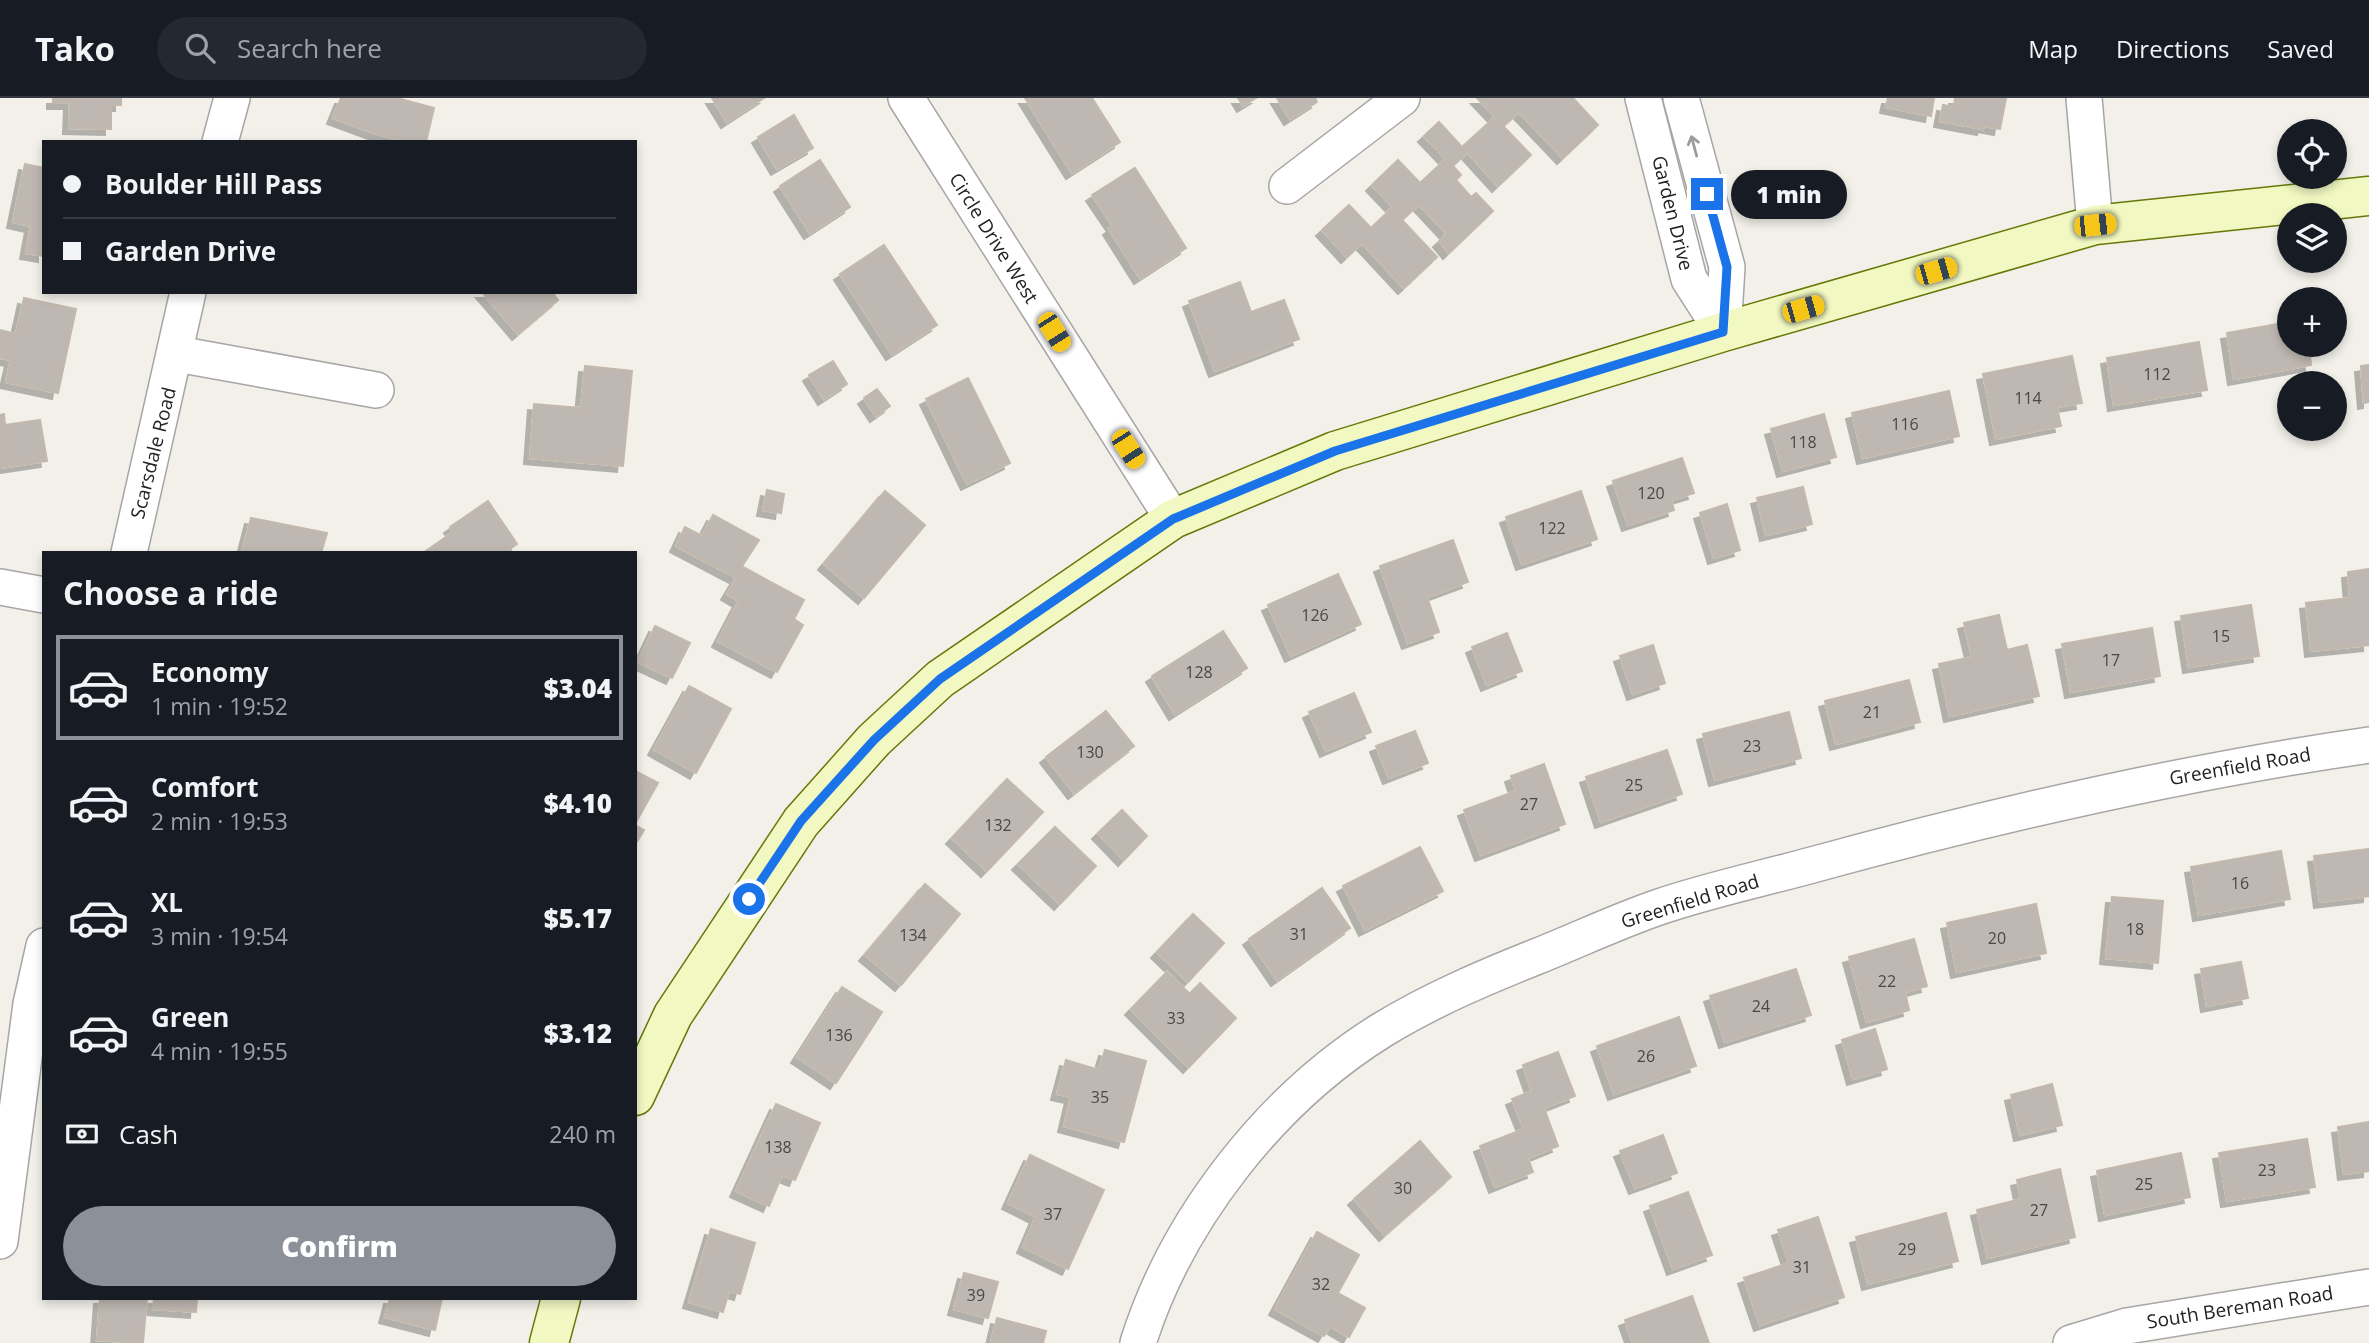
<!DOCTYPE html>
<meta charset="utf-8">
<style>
body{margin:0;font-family:"Open Sans",sans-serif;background:#242831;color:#f1f3f6;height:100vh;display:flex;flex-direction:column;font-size:26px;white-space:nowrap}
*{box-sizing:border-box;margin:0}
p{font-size:23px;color:#9ea1a6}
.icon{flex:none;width:38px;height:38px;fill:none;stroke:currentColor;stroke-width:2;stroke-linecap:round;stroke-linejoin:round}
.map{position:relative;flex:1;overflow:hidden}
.details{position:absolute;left:42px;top:453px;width:595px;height:749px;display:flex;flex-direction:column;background:#171b24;border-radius:0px;box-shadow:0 4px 10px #0003}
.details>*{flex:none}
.guide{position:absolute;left:42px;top:42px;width:595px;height:154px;border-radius:0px;box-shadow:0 4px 10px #0003;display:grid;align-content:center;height:154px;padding:0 21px;background:#171b24}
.buttons{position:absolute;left:2277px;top:21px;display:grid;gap:14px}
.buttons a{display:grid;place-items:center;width:70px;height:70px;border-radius:50%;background:#171b24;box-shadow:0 4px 10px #0003;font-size:35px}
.end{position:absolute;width:32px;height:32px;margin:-16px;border:9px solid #1a73e8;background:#fff;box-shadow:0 0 0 4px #fff}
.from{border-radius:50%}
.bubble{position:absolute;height:49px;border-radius:24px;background:#171b24;box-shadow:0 4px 10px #0003;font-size:23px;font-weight:800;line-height:49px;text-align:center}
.car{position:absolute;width:21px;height:42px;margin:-21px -10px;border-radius:9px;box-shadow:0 0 5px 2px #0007;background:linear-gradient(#f5c518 24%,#345 0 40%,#f5c518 0 76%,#345 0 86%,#f5c518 0)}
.guide b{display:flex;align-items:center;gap:24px;height:66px;font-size:26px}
.guide b+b{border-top:2px solid #363941}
.guide i{width:18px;height:18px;background:#f1f3f6}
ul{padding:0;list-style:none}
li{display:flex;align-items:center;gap:21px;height:105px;margin:0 14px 10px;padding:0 7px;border:4px solid transparent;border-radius:0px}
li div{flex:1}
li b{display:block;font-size:26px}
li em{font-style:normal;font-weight:800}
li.selected{border-color:#8c9099}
li>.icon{width:63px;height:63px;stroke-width:1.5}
h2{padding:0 21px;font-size:32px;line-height:84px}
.pay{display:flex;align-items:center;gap:18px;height:77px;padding:0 21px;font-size:26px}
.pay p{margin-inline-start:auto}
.button{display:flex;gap:14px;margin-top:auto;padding:14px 21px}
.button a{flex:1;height:80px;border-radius:42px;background:#8c9099;color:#fff;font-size:28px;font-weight:800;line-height:80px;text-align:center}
header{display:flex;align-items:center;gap:42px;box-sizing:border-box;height:98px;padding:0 35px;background:#171b24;border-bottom:2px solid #363941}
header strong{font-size:33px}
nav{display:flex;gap:38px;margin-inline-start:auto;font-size:24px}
.search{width:490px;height:63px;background:#242831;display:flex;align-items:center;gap:18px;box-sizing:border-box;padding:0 24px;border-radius:38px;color:#9ea1a6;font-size:26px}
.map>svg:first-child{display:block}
.building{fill:#bfb8b2;stroke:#c3b8ac;stroke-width:2;filter:url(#shadow)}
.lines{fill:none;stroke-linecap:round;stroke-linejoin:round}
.street-casing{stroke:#a6a6a6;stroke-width:38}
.secondary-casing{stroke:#647908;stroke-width:41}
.street{stroke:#fff;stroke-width:35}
.secondary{stroke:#f1f8c1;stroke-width:38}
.oneway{stroke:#9c9c9c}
.route{stroke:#1a73e8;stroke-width:9}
.labels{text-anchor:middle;stroke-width:7;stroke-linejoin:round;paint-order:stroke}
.number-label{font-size:16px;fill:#494846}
.street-label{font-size:19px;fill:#222;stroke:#fff}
</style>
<header>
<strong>Tako</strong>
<div class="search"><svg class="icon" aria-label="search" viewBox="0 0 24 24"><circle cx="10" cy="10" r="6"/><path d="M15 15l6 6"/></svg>Search here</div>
<nav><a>Map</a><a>Directions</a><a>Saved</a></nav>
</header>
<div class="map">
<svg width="2369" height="1245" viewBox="0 0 2369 1245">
<defs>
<filter id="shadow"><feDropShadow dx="-6" dy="6" stdDeviation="0" flood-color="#0004"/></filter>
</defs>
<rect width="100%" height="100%" fill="#f2f0e9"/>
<g class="building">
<path d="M53 0H121V7H111V31L69 30 70 5H53Z"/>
<path d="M341 0H397L434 10 426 44H409L377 36 333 20Z"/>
<path d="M712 0H764L727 24Z"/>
<path d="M1025 0H1092L1120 44 1072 75Z"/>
<path d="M1238 0H1256L1243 8Z"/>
<path d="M1277 0H1315L1317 4 1290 21Z"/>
<path d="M1477 0H1573L1598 27 1563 60 1519 14 1503 28 1531 57 1498 88 1467 54 1453 68 1461 77 1456 82 1471 99 1476 95 1493 113 1449 155 1439 143 1447 136 1419 106 1402 122 1437 159 1404 190 1362 145 1347 159 1322 132 1349 107 1371 130 1393 109 1372 87 1398 62 1420 85 1446 61 1424 38 1439 24 1462 49 1495 19Z"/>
<path d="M1888 0H1934L1931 18 1886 9Z"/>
<path d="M1955 0H2006L2000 31 1984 28 1983 31 1940 23 1943 7 1954 9Z"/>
<path d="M794 17 813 50 777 71 758 39Z"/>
<path d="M820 62 850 109 810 135 780 88Z"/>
<path d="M25 66 44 70V158L26 155 31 128 13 124Z"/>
<path d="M1135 70 1186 150 1140 180 1109 131 1113 128 1092 97Z"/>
<path d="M884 147 937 227 892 256 840 176Z"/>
<path d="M1240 184 1251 214 1284 202 1299 241 1215 273 1189 203Z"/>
<path d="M482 194H552L558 202 518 236Z"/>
<path d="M24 200 76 211 58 295 6 284 11 262 0 260V232L16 236Z"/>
<path d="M2289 224V247H2309L2311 267 2234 281 2227 235Z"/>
<path d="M2199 244 2207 292 2114 307 2107 260Z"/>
<path d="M2072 258 2082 305 2057 309 2061 328 1996 341 1983 276Z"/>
<path d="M833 263 847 286 824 301 809 277Z"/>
<path d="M2369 267V304L2364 305 2361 268Z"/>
<path d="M585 268 632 273 623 368 530 360 534 306 581 310Z"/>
<path d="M968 280 1010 365 967 386 926 301Z"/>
<path d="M877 291 890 308 876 318 864 300Z"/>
<path d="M1949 293 1959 338 1863 360 1852 315Z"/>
<path d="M4 316 5 327 40 322 47 363 0 370V317Z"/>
<path d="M1824 316 1836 359 1783 373 1771 331Z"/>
<path d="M1682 360 1694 395 1671 402 1674 412 1628 427 1613 383Z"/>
<path d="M1803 389 1812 426 1766 437 1757 400Z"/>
<path d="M767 392 784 396 781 415 763 412Z"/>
<path d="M885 393 925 427 864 500 824 466Z"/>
<path d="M1581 393 1597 441 1522 466 1506 419Z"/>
<path d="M488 403 517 446 504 455H423L453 434 450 429Z"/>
<path d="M1727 406 1740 452 1714 460 1700 415Z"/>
<path d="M713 417 759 442 735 479 676 448 685 429 702 438Z"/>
<path d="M251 420 327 435 321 455H242Z"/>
<path d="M1453 442 1468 484 1427 499 1439 534 1408 545 1380 468Z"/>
<path d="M743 469 804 502 794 521 803 527 777 574 718 543 739 503 727 496Z"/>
<path d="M2369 471V547L2311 553 2306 505 2350 500 2348 474Z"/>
<path d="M1338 476 1361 526 1291 558 1268 507Z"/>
<path d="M2251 507 2259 558 2189 569 2181 518Z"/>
<path d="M1999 517 2007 552 2027 547 2039 598 1950 618 1939 566 1972 559 1964 525Z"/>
<path d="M655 528 690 545 672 580 638 564Z"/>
<path d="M2152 530 2160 578 2071 594 2062 546Z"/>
<path d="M1223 533 1247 570 1175 616 1152 578Z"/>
<path d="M1507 535 1522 573 1487 587 1472 549Z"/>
<path d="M1653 547 1665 585 1633 596 1620 558Z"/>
<path d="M1909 582 1920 624 1836 646 1825 603Z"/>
<path d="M689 588 731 611 696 675 654 651Z"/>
<path d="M1354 595 1371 634 1326 653 1309 614Z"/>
<path d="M1106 613 1134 648 1074 695 1046 659Z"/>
<path d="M1789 614 1801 660 1715 682 1703 636Z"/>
<path d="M1415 633 1428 665 1389 680 1376 648Z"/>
<path d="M1667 652 1682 696 1601 724 1586 679Z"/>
<path d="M1544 666 1565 726 1481 757 1464 712 1516 693 1511 678Z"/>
<path d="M635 673 658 685 635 726Z"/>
<path d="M1007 681 1043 714 987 773 952 740Z"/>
<path d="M1122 712 1147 738 1124 762 1098 735Z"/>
<path d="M635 727 644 732 635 747Z"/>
<path d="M1055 729 1096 768 1060 806 1018 766Z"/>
<path d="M1420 749 1443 793 1365 832 1343 788Z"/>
<path d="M2369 751V798L2320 804 2314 758Z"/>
<path d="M2281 753 2290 801 2199 817 2191 769Z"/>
<path d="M925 786 960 816 901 887 865 857Z"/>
<path d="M1322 790 1350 830 1277 882 1249 841Z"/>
<path d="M2112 799 2163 803 2158 865 2106 860Z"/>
<path d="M2036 806 2046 855 1957 874 1947 825Z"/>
<path d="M1193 816 1224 845 1188 884 1157 854Z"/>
<path d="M1914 841 1927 888 1905 894 1909 912 1867 924 1849 859Z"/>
<path d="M2241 864 2248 900 2207 908 2201 871Z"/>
<path d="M1796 871 1811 917 1725 944 1710 898Z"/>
<path d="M1167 874 1190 896 1200 885 1236 920 1189 969 1131 911Z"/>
<path d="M842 889 882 914 836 985 797 959Z"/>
<path d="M1679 919 1696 968 1614 996 1597 948Z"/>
<path d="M1875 931 1887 971 1853 981 1842 942Z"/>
<path d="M1105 952 1146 963 1124 1044 1064 1028 1071 999 1057 996 1066 962 1099 972Z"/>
<path d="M1558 954 1575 998 1544 1010 1558 1048 1528 1060 1533 1074 1495 1089 1480 1048 1524 1031 1512 1001 1532 993 1523 967Z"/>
<path d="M2052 986 2062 1027 2020 1037 2011 997Z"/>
<path d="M776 1006 820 1025 795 1082 782 1077 769 1108 736 1093Z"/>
<path d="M2369 1024V1073L2344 1076 2338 1029Z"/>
<path d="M1663 1037 1677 1075 1635 1090 1620 1053Z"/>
<path d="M2307 1041 2315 1089 2227 1103 2219 1055Z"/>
<path d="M1420 1043 1451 1079 1385 1137 1354 1101Z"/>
<path d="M2181 1055 2190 1099 2105 1117 2097 1073Z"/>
<path d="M1030 1057 1104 1092 1068 1171 1023 1149 1036 1119 1008 1105Z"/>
<path d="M2060 1071 2075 1139 1988 1160 1977 1112 2021 1101 2017 1082Z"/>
<path d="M1688 1094 1712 1157 1673 1171 1650 1108Z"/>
<path d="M1946 1115 1958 1163 1868 1186 1856 1139Z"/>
<path d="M1818 1119 1844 1199 1760 1227 1744 1180 1789 1165 1778 1132Z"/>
<path d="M711 1131 755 1145 740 1196 729 1193 723 1214 689 1204Z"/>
<path d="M1317 1134 1359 1157 1338 1195 1365 1210 1349 1239 1330 1228 1324 1238 1275 1211Z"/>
<path d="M964 1175 998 1184 988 1220 954 1211Z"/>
<path d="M1692 1198 1709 1245H1633L1625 1222Z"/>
<path d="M100 1200H147L143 1245 97 1242Z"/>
<path d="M154 1200H197L196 1214 153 1211Z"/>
<path d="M390 1200H442L435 1232 385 1219Z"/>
<path d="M997 1220 1046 1233 1043 1245H991Z"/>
</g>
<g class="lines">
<defs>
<g id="street">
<path d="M906 0 1173 421"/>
<path d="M1643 0 1689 181 1723 234"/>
<path d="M1681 0 1727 169 1723 234"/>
<path d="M2084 0 2095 127"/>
<path d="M220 44 232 0"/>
<path d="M1287 88 1402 0"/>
<path d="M177 256 376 292"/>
<path d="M129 455 188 194"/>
<path d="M0 489 44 497"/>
<path d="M0 1143 31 906 44 848"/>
<path d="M1138 1245C1177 1121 1271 1001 1382 932 1431 902 1485 879 1538 858 1578 842 1618 823 1659 809 1709 792 1761 781 1812 767 1995 717 2181 674 2369 647"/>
<path d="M2071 1245 2127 1228 2369 1189"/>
</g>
<g id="secondary">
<path d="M635 998 673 917 801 724 874 642 940 581 1173 421 1335 353 1723 234 2095 127 2369 98"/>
<path d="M549 1245 561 1200"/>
</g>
</defs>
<use href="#street" class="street-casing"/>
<use href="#secondary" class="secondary-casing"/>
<use href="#street" class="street"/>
<use href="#secondary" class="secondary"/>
</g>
<defs><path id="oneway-shaft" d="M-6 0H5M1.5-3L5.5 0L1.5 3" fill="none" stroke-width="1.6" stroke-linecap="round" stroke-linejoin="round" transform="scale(1.75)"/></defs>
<use class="oneway" href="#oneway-shaft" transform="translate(1694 48) rotate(-105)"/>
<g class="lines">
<path class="route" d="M749 801 801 723 874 642 940 581 1173 421 1335 353 1723 234 1727 169 1707 96"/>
</g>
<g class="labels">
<g class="number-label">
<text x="2157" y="282">112</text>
<text x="2028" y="306">114</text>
<text x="1905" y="332">116</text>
<text x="1803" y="350">118</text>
<text x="1651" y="401">120</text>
<text x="1552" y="436">122</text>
<text x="1315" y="523">126</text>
<text x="2221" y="544">15</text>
<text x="2111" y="568">17</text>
<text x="1199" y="580">128</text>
<text x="1872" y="620">21</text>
<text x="1752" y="654">23</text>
<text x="1090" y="660">130</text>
<text x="1634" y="693">25</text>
<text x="1529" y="712">27</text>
<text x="998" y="733">132</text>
<text x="2240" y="791">16</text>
<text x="2135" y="837">18</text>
<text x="1299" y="842">31</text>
<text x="913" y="843">134</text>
<text x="1997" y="846">20</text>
<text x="1887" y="889">22</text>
<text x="1761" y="914">24</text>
<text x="1176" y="926">33</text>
<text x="839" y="943">136</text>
<text x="1646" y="964">26</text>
<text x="1100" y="1005">35</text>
<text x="778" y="1055">138</text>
<text x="2267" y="1078">23</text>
<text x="2144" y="1092">25</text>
<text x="1403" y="1096">30</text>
<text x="2039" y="1118">27</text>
<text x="1053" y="1122">37</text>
<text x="1907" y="1157">29</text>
<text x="1802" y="1175">31</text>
<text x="1321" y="1192">32</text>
<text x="976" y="1203">39</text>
</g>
<g class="street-label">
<text transform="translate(1673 115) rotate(76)" y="7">Garden Drive</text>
<text transform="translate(994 140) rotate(58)" y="7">Circle Drive West</text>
<text transform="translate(153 355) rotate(-76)" y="7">Scarsdale Road</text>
<text transform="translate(2240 668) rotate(-10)" y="7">Greenfield Road</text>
<text transform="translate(1690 803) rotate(-17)" y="7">Greenfield Road</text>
<text transform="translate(2240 1209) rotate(-9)" y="7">South Bereman Road</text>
</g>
</g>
</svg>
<div class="buttons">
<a><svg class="icon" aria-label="locate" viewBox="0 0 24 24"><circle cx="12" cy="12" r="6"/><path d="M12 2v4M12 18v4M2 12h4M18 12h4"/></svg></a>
<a><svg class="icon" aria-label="layers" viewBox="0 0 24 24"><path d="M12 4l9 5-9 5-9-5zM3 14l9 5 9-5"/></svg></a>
<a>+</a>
<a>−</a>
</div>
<i class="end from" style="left:749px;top:801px"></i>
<i class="end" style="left:1707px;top:96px"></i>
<div class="bubble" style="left:1731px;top:72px;width:116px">1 min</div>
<i class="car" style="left:2095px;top:127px;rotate:84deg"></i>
<i class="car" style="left:1936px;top:173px;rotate:74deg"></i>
<i class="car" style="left:1803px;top:211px;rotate:74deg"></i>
<i class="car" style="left:1054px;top:234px;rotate:148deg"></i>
<i class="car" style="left:1128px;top:351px;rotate:147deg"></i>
<div class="guide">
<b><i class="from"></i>Boulder Hill Pass</b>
<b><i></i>Garden Drive</b>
</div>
<section class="details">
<h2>Choose a ride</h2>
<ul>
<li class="selected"><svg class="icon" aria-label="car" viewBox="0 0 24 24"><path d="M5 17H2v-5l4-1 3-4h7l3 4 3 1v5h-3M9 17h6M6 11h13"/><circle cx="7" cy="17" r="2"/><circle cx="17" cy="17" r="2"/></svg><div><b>Economy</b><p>1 min · 19:52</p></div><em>$3.04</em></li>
<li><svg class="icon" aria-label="car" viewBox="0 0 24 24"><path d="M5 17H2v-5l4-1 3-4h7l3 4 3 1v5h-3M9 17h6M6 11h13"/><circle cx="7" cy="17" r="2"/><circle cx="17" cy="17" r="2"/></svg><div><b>Comfort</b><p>2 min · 19:53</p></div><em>$4.10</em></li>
<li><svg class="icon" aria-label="car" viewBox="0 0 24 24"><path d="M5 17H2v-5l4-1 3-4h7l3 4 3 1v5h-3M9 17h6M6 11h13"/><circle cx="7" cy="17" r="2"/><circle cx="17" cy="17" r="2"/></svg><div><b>XL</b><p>3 min · 19:54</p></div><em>$5.17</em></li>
<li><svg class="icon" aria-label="car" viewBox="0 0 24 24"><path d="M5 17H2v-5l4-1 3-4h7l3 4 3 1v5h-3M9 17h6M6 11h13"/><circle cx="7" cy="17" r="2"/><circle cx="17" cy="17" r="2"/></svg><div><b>Green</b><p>4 min · 19:55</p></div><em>$3.12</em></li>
</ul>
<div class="pay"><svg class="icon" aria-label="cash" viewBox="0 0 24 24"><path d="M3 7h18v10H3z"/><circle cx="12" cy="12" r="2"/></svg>Cash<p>240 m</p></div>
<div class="button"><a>Confirm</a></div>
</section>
</div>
